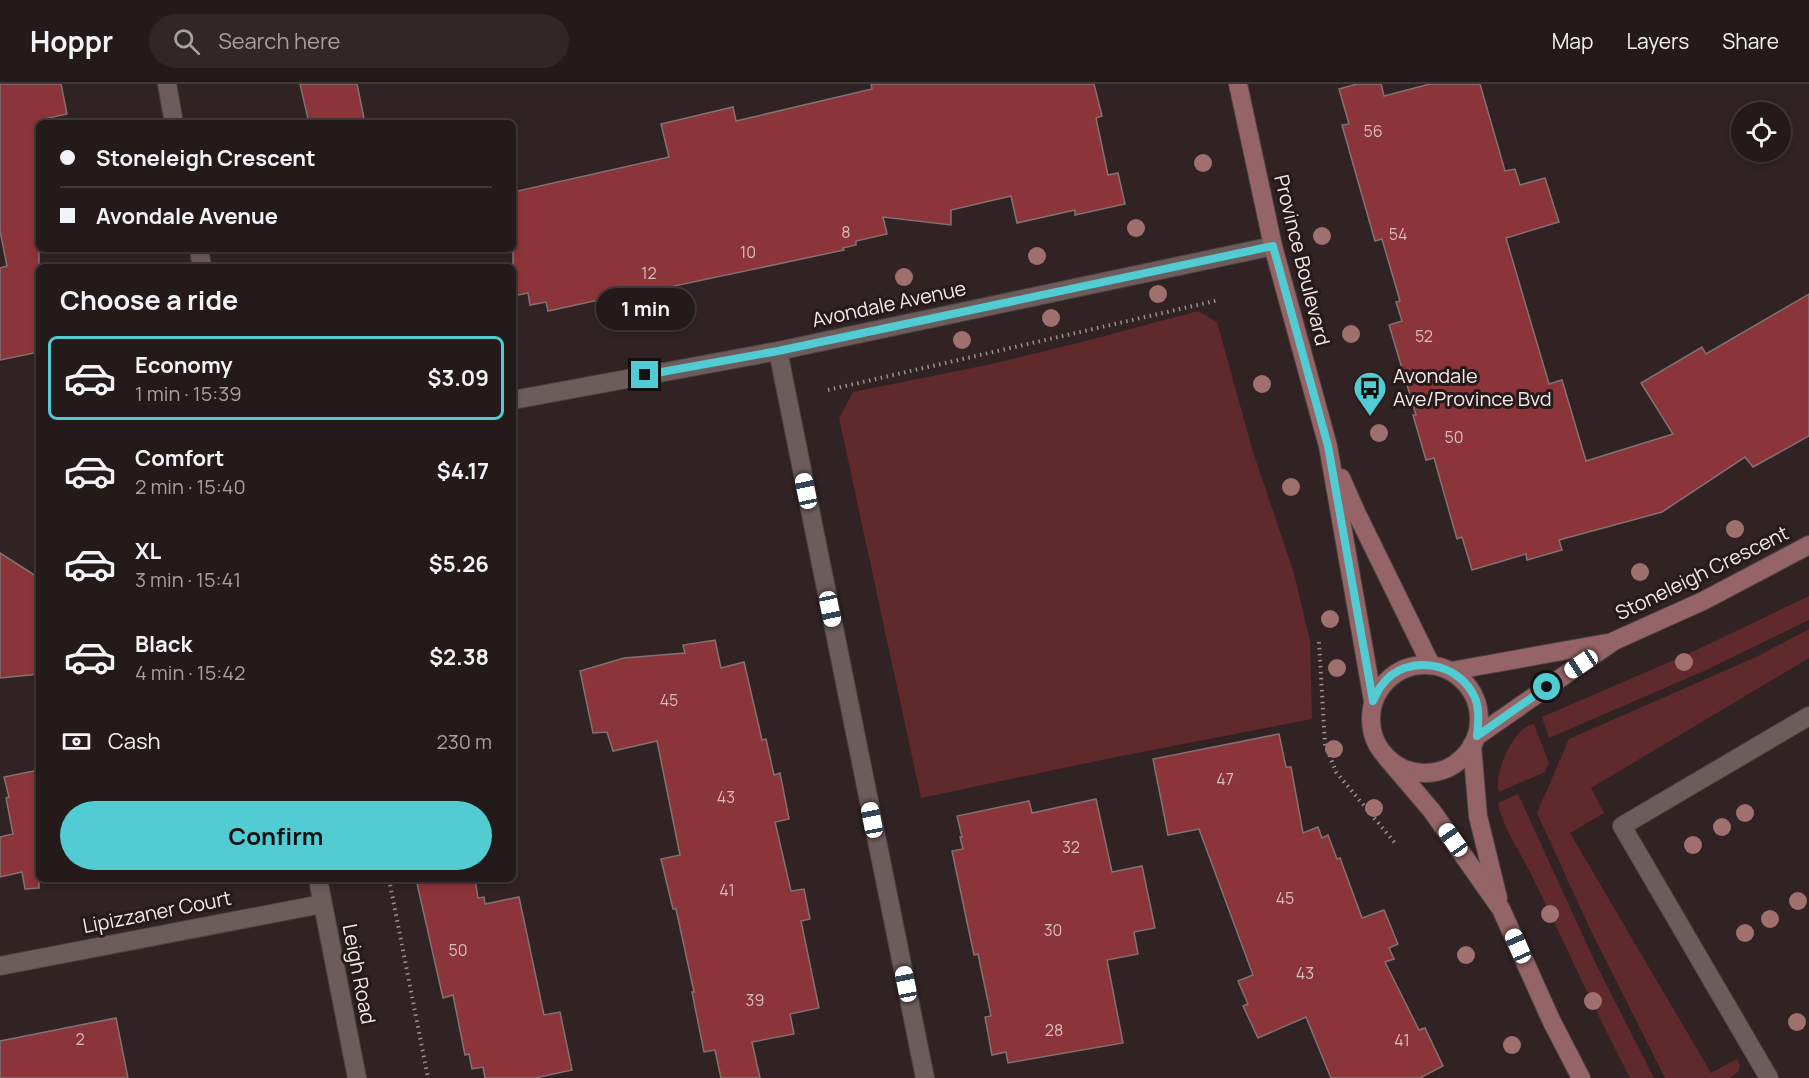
<!DOCTYPE html>
<meta charset="utf-8">
<style>
body{margin:0;font-family:Manrope,sans-serif;background:#312727;color:#f1f3f6;height:100vh;display:flex;flex-direction:column;font-size:22px;white-space:nowrap}
*{box-sizing:border-box;margin:0}
p{font-size:20px;color:#a3a1a2}
.icon{flex:none;width:33px;height:33px;fill:none;stroke:currentColor;stroke-width:2;stroke-linecap:round;stroke-linejoin:round}
.map{position:relative;flex:1;overflow:hidden}
.details{position:absolute;left:36px;top:180px;width:480px;height:618px;display:flex;flex-direction:column;background:#251a1a;border-radius:9px;box-shadow:0 3px 9px #0003,0 0 0 2px #423839}
.details>*{flex:none}
.top-card{position:absolute;left:36px;top:36px;width:480px;height:132px;border-radius:9px;box-shadow:0 3px 9px #0003,0 0 0 2px #423839;display:grid;align-content:center;height:132px;padding:0 24px;background:#251a1a}
.buttons{position:absolute;left:1731px;top:18px;display:grid;gap:12px}
.buttons a{display:grid;place-items:center;width:60px;height:60px;border-radius:50%;background:#251a1a;box-shadow:0 3px 9px #0003,0 0 0 2px #423839;font-size:30px}
.end{position:absolute;width:27px;height:27px;margin:-14px;border:8px solid #51ccd2;background:#111;box-shadow:0 0 0 3px #111}
.from{border-radius:50%}
.bubble{position:absolute;height:42px;border-radius:21px;background:#251a1a;box-shadow:0 3px 9px #0003,0 0 0 2px #423839;font-size:20px;font-weight:700;line-height:42px;text-align:center}
.car{position:absolute;width:18px;height:36px;margin:-18px -9px;border-radius:8px;box-shadow:0 0 4px 2px #0007;background:linear-gradient(#fff 24%,#345 0 40%,#fff 0 76%,#345 0 86%,#fff 0)}
.top-card b{display:flex;align-items:center;gap:21px;height:57px;font-size:22px}
.top-card b+b{border-top:2px solid #423839}
.top-card i{width:15px;height:15px;background:#f1f3f6}
ul{padding:0;list-style:none}
li{display:flex;align-items:center;gap:18px;height:84px;margin:0 12px 9px;padding:0 12px;border:3px solid transparent;border-radius:9px}
li div{flex:1}
li b{display:block;font-size:22px}
li em{font-style:normal;font-weight:700}
li.selected{border-color:#51ccd2}
li>.icon{width:54px;height:54px;stroke-width:1.5}
h2{padding:0 24px;font-size:27px;line-height:72px}
.pay{display:flex;align-items:center;gap:15px;height:66px;padding:0 24px;font-size:22px}
.pay p{margin-inline-start:auto}
.button{display:flex;gap:12px;margin-top:auto;padding:12px 24px}
.button a{flex:1;height:69px;border-radius:36px;background:#51ccd2;color:#111;font-size:24px;font-weight:700;line-height:69px;text-align:center}
header{display:flex;align-items:center;gap:36px;box-sizing:border-box;height:84px;padding:0 30px;background:#251a1a;border-bottom:2px solid #423839}
header strong{font-size:28px}
nav{display:flex;gap:33px;margin-inline-start:auto;font-size:21px}
.search{width:420px;height:54px;background:#312727;display:flex;align-items:center;gap:15px;box-sizing:border-box;padding:0 21px;border-radius:33px;color:#a3a1a2;font-size:22px}
.map>svg:first-child{display:block}
.green{fill:#60292b}
.building{fill:#8b3439;stroke:#827271;stroke-width:1.5}
.lines{fill:none;stroke-linecap:round;stroke-linejoin:round}
.lane-casing{stroke:#4d4141;stroke-width:20}
.street-casing{stroke:#4d4141;stroke-width:20}
.secondary-casing{stroke:#4d4141;stroke-width:20}
.path{stroke:#9b8f8f;stroke-width:4;stroke-dasharray:1.5 4.5;stroke-linecap:butt}
.lane{stroke:#6c5c5c;stroke-width:18}
.street{stroke:#6c5c5c;stroke-width:18}
.secondary{stroke:#956466;stroke-width:18}
.tree{fill:#a0706f}
.route{stroke:#51ccd2;stroke-width:8}
.labels{text-anchor:middle;stroke-width:6;stroke-linejoin:round;paint-order:stroke}
.number-label{font-size:16px;fill:#d9bcbd}
.street-label{font-size:20px;fill:#f3e9e9;stroke:#271a1a}
.poi-label{font-size:20px;fill:#f3e9e9;stroke:#271a1a;text-anchor:start}
</style>
<header>
<strong>Hoppr</strong>
<div class="search"><svg class="icon" aria-label="search" viewBox="0 0 24 24"><circle cx="10" cy="10" r="6"/><path d="M15 15l6 6"/></svg>Search here</div>
<nav><a>Map</a><a>Layers</a><a>Share</a></nav>
</header>
<div class="map">
<svg width="1809" height="994" viewBox="0 0 1809 994">
<rect width="100%" height="100%" fill="#312323"/>
<g class="green">
<path d="M1198 227 1217 238 1253 368 1294 489 1310 557 1312 635 1106 675 921 714 839 334 853 308 987 281 1082 258Z"/>
<path d="M1809 512V536L1704 587 1549 654 1542 633 1688 570Z"/>
<path d="M1809 545V574L1591 704 1604 729 1570 749 1711 989 1737 975 1740 981 1739 987 1730 994H1665L1590 845 1537 729 1569 655 1756 573Z"/>
<path d="M1534 640 1549 679 1545 688 1499 708C1493 690 1513 643 1534 640Z"/>
<path d="M1518 710 1596 880 1654 994H1630C1595 927 1564 858 1531 790 1519 766 1503 745 1498 719Z"/>
</g>
<g class="building">
<path d="M0 0H61L67 30 39 36V268L0 276V184L7 182 0 147Z"/>
<path d="M300 0H357L365 39H309Z"/>
<path d="M871 0H1094L1102 32 1096 34 1108 91 1118 89 1125 120 1075 131V126L1017 139 1011 112 951 126V141L883 133 887 150 856 157V161L843 164 844 166 627 212 626 210 548 227 546 218 530 221 528 209 513 212V108L669 73 661 40 733 23 736 37 872 5Z"/>
<path d="M1357 0H1381L1384 12 1430 0H1480L1505 87 1515 85 1520 101 1545 94 1559 138 1506 154 1549 300 1562 296 1586 377 1673 350 1641 299 1702 263 1706 270 1809 210V352L1753 383 1745 373 1662 428 1559 456 1562 466 1527 476 1526 470 1472 486 1462 453 1457 455 1434 374 1426 376 1413 331H1416L1389 241 1402 237 1396 218 1400 217 1382 155 1375 157 1342 41 1349 40 1339 5Z"/>
<path d="M0 469 39 494V590L0 594Z"/>
<path d="M715 556 721 584 744 578 762 656 766 655 774 691 780 689 789 735 775 738 791 807 804 805 810 835 801 837 819 924 790 930 794 950 752 958 760 994H721L715 966 704 968 692 908H694L676 825H673L661 775 680 771 657 657 613 667 607 648 593 649 580 587 624 574 685 569 683 561Z"/>
<path d="M1279 650 1286 683H1291L1303 749 1318 743 1322 754 1328 751 1337 775 1340 774 1362 834 1384 826 1398 860 1389 864 1394 875 1385 878 1419 946 1425 944 1443 982 1420 994H1331L1306 933 1258 954 1243 922 1248 920 1238 897 1253 891 1199 745 1168 751 1153 675Z"/>
<path d="M39 686V804L25 805 22 788 0 793V753L13 750 6 714 9 713 4 693Z"/>
<path d="M1096 715 1112 788 1142 782 1155 844 1134 848 1138 870 1107 876 1123 959 1008 979 1006 968 992 971 985 933 991 932 978 870 974 871 952 767 963 765 960 753H962L957 732 1029 717 1032 729Z"/>
<path d="M416 795H475L478 814 484 813 485 820 519 813 544 931 560 928 572 986 535 994H485L483 983 472 985 469 970 465 971 453 911 443 914Z"/>
<path d="M116 934 128 994H0V957Z"/>
</g>
<g class="lines">
<defs>
<path id="lane" d="M1769 994 1622 742 1809 632"/>
<g id="street">
<path d="M167 0 174 39"/>
<path d="M199 165 202 183"/>
<path d="M778 267 925 994"/>
<path d="M513 316 778 267 1273 162"/>
<path d="M318 795 357 994"/>
<path d="M0 882 322 820"/>
</g>
<g id="secondary">
<path d="M1238 0 1273 162 1328 362 1373 617"/>
<path d="M1341 394 1357 430 1431 581"/>
<circle cx="1425" cy="635" r="54"/>
<path d="M1451 587 1607 559"/>
<path d="M1477 652 1614 557 1703 517 1809 461"/>
<path d="M1472 661 1478 732 1498 814"/>
<path d="M1386 673 1432 727 1501 825 1552 938 1581 994"/>
</g>
</defs>
<use href="#lane" class="lane-casing"/>
<use href="#street" class="street-casing"/>
<use href="#secondary" class="secondary-casing"/>
<g class="path">
<path d="M828 306 1219 216"/>
<path d="M1319 558 1325 660 1336 688 1395 759"/>
<path d="M389 795 428 994"/>
</g>
<use href="#lane" class="lane"/>
<use href="#street" class="street"/>
<use href="#secondary" class="secondary"/>
</g>
<g class="tree">
<circle cx="1203" cy="79" r="9"/>
<circle cx="1136" cy="144" r="9"/>
<circle cx="1322" cy="152" r="9"/>
<circle cx="1037" cy="172" r="9"/>
<circle cx="904" cy="193" r="9"/>
<circle cx="1158" cy="210" r="9"/>
<circle cx="1051" cy="234" r="9"/>
<circle cx="1351" cy="250" r="9"/>
<circle cx="962" cy="256" r="9"/>
<circle cx="1262" cy="300" r="9"/>
<circle cx="1379" cy="349" r="9"/>
<circle cx="1291" cy="403" r="9"/>
<circle cx="1735" cy="445" r="9"/>
<circle cx="1640" cy="488" r="9"/>
<circle cx="1330" cy="535" r="9"/>
<circle cx="1684" cy="578" r="9"/>
<circle cx="1337" cy="584" r="9"/>
<circle cx="1334" cy="665" r="9"/>
<circle cx="1374" cy="724" r="9"/>
<circle cx="1745" cy="729" r="9"/>
<circle cx="1722" cy="743" r="9"/>
<circle cx="1693" cy="761" r="9"/>
<circle cx="1798" cy="817" r="9"/>
<circle cx="1550" cy="830" r="9"/>
<circle cx="1770" cy="835" r="9"/>
<circle cx="1745" cy="849" r="9"/>
<circle cx="1466" cy="871" r="9"/>
<circle cx="1593" cy="917" r="9"/>
<circle cx="1797" cy="938" r="9"/>
<circle cx="1512" cy="961" r="9"/>
</g>
<g class="lines">
<path class="route" d="M645 291 778 267 1273 162 1328 362 1373 617C1376 612 1378 605 1382 601 1406 568 1460 578 1475 614 1480 626 1478 639 1477 652L1547 603"/>
</g>
<defs>
<symbol id="bus-pin" viewBox="-11 -11 22 30"><path d="M0 17L-7.5 6A9.5 9.5 0 1 1 7.5 6Z" fill="#51ccd2" stroke="#271a1a"/><path d="M-5-6H5V4H4V6H2V4H-2V6H-4V4H-5ZM-3.5-4V0h7V-4ZM-3.5 1.2v1.5H-2V1.2ZM2 1.2v1.5H3.5V1.2Z" fill="#111"/></symbol>
</defs>
<g fill-rule="evenodd">
<use href="#bus-pin" x="1351" y="285" width="38" height="52"/>
</g>
<g class="labels">
<g class="number-label">
<text x="1373" y="53">56</text>
<text x="846" y="154">8</text>
<text x="1398" y="156">54</text>
<text x="748" y="174">10</text>
<text x="649" y="195">12</text>
<text x="1424" y="258">52</text>
<text x="1454" y="359">50</text>
<text x="669" y="622">45</text>
<text x="1225" y="701">47</text>
<text x="726" y="719">43</text>
<text x="1071" y="769">32</text>
<text x="727" y="812">41</text>
<text x="1285" y="820">45</text>
<text x="1053" y="852">30</text>
<text x="458" y="872">50</text>
<text x="1305" y="895">43</text>
<text x="755" y="922">39</text>
<text x="1054" y="952">28</text>
<text x="80" y="961">2</text>
<text x="1402" y="962">41</text>
</g>
<g class="street-label">
<text transform="translate(1302 176) rotate(76)" y="7">Province Boulevard</text>
<text transform="translate(889 220) rotate(-12)" y="7">Avondale Avenue</text>
<text transform="translate(1702 489) rotate(-26)" y="7">Stoneleigh Crescent</text>
<text transform="translate(157 828) rotate(-11)" y="7">Lipizzaner Court</text>
<text transform="translate(359 890) rotate(79)" y="7">Leigh Road</text>
</g>
<g class="poi-label">
<text x="1393" y="299">Avondale<tspan x="1393" dy="23">Ave/Province Bvd</tspan></text>
</g>
</g>
</svg>
<div class="buttons">
<a><svg class="icon" aria-label="locate" viewBox="0 0 24 24"><circle cx="12" cy="12" r="6"/><path d="M12 2v4M12 18v4M2 12h4M18 12h4"/></svg></a>
</div>
<i class="end from" style="left:1547px;top:603px"></i>
<i class="end" style="left:645px;top:291px"></i>
<div class="bubble" style="left:596px;top:204px;width:99px">1 min</div>
<i class="car" style="left:806px;top:407px;rotate:348deg"></i>
<i class="car" style="left:830px;top:525px;rotate:168deg"></i>
<i class="car" style="left:1581px;top:580px;rotate:236deg"></i>
<i class="car" style="left:872px;top:736px;rotate:349deg"></i>
<i class="car" style="left:1453px;top:756px;rotate:325deg"></i>
<i class="car" style="left:1518px;top:862px;rotate:336deg"></i>
<i class="car" style="left:906px;top:900px;rotate:349deg"></i>
<div class="top-card">
<b><i class="from"></i>Stoneleigh Crescent</b>
<b><i></i>Avondale Avenue</b>
</div>
<section class="details">
<h2>Choose a ride</h2>
<ul>
<li class="selected"><svg class="icon" aria-label="car" viewBox="0 0 24 24"><path d="M5 17H2v-5l4-1 3-4h7l3 4 3 1v5h-3M9 17h6M6 11h13"/><circle cx="7" cy="17" r="2"/><circle cx="17" cy="17" r="2"/></svg><div><b>Economy</b><p>1 min · 15:39</p></div><em>$3.09</em></li>
<li><svg class="icon" aria-label="car" viewBox="0 0 24 24"><path d="M5 17H2v-5l4-1 3-4h7l3 4 3 1v5h-3M9 17h6M6 11h13"/><circle cx="7" cy="17" r="2"/><circle cx="17" cy="17" r="2"/></svg><div><b>Comfort</b><p>2 min · 15:40</p></div><em>$4.17</em></li>
<li><svg class="icon" aria-label="car" viewBox="0 0 24 24"><path d="M5 17H2v-5l4-1 3-4h7l3 4 3 1v5h-3M9 17h6M6 11h13"/><circle cx="7" cy="17" r="2"/><circle cx="17" cy="17" r="2"/></svg><div><b>XL</b><p>3 min · 15:41</p></div><em>$5.26</em></li>
<li><svg class="icon" aria-label="car" viewBox="0 0 24 24"><path d="M5 17H2v-5l4-1 3-4h7l3 4 3 1v5h-3M9 17h6M6 11h13"/><circle cx="7" cy="17" r="2"/><circle cx="17" cy="17" r="2"/></svg><div><b>Black</b><p>4 min · 15:42</p></div><em>$2.38</em></li>
</ul>
<div class="pay"><svg class="icon" aria-label="cash" viewBox="0 0 24 24"><path d="M3 7h18v10H3z"/><circle cx="12" cy="12" r="2"/></svg>Cash<p>230 m</p></div>
<div class="button"><a>Confirm</a></div>
</section>
</div>
